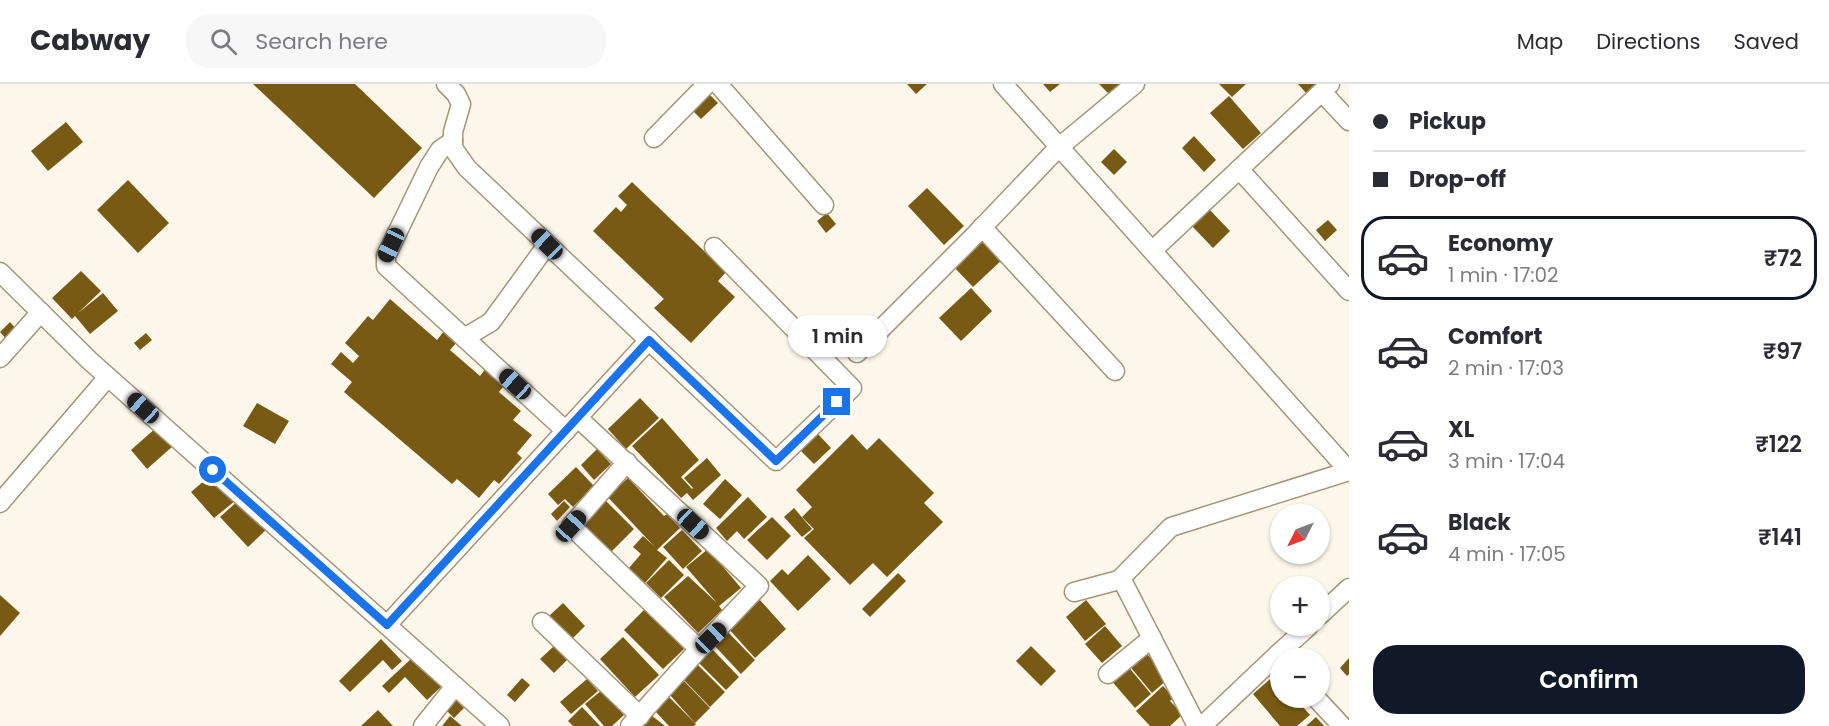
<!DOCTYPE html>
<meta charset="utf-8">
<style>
body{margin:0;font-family:Poppins,sans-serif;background:#f7f7f7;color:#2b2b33;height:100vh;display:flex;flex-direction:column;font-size:22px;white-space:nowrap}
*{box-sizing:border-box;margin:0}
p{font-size:20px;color:#7c7c81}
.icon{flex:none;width:33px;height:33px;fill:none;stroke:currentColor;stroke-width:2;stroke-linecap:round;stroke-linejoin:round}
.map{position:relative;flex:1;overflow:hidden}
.side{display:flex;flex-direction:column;background:#fff;width:480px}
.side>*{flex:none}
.banner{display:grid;align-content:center;height:132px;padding:0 24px;background:#fff}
.needle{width:39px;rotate:228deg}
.tools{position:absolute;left:1270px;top:420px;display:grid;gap:12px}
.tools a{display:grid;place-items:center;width:60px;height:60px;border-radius:50%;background:#fff;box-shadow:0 2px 4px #0004;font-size:30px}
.end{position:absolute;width:27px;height:27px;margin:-14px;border:8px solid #1a73e8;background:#fff;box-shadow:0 0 0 3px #fff}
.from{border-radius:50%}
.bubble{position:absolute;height:42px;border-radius:21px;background:#fff;box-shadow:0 2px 4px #0004;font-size:20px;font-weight:600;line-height:42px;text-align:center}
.car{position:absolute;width:18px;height:36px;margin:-18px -9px;border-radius:8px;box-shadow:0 0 4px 2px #0007;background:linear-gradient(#222 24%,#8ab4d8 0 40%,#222 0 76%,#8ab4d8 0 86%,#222 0)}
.banner b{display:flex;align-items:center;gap:21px;height:57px;font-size:22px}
.banner b+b{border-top:2px solid #e1e1e2}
.banner i{width:15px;height:15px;background:#2b2b33}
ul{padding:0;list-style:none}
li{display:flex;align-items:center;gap:18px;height:84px;margin:0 12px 9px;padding:0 12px;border:3px solid transparent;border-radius:24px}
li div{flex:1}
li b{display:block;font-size:22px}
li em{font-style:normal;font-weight:600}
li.current{border-color:#111827}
li>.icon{width:54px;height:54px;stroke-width:1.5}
.cta{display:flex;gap:12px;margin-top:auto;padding:12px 24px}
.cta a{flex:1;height:69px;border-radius:24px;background:#111827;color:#fff;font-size:24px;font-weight:600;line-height:69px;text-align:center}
header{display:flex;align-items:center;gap:36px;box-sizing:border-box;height:84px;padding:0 30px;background:#fff;border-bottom:2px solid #e1e1e2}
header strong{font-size:28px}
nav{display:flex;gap:33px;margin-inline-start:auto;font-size:21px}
.search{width:420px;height:54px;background:#f7f7f7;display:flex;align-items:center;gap:15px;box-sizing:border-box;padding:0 21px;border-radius:24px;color:#7c7c81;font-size:22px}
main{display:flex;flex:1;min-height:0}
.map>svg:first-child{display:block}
.building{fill:#785a14}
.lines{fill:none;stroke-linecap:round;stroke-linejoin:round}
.minor-casing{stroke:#a49578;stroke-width:21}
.minor{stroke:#fff;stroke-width:18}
.route{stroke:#1a73e8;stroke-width:8}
</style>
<header>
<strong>Cabway</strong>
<div class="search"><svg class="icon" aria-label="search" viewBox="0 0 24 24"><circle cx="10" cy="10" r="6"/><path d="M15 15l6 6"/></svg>Search here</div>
<nav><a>Map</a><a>Directions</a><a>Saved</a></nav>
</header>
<main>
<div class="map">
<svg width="1349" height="642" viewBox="0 0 1349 642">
<rect width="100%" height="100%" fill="#fdf7eb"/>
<g class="building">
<path d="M253 0H355L422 64 374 114Z"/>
<path d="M907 0H927L916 10Z"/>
<path d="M1043 0H1060L1050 8Z"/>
<path d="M1099 0H1123L1113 14Z"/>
<path d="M1219 0H1246L1232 13Z"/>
<path d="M1298 0H1316L1306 9Z"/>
<path d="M708 9 718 19 701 35 691 25Z"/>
<path d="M1229 12 1261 49 1243 65 1210 29Z"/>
<path d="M66 38 83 58 48 87 31 67Z"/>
<path d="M1194 52 1216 76 1204 88 1182 64Z"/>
<path d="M1114 65 1127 78 1114 91 1101 78Z"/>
<path d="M128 96 169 139 138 169 97 126Z"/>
<path d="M632 98 726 188 718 197 735 213 691 259 654 224 664 215 593 147 616 123 621 128 627 121 618 112Z"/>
<path d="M927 104 964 142 944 161 908 122Z"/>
<path d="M1208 124 1230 147 1213 164 1191 141Z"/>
<path d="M827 129 836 140 826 149 817 137Z"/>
<path d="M1328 136 1337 146 1325 157 1316 146Z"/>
<path d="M983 152 1004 174 973 203 953 182Z"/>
<path d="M81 187 101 207 78 229 103 209 118 227 90 250 75 232 72 235 52 214Z"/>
<path d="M971 204 992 227 961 257 939 234Z"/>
<path d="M390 215 437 256 445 246 458 257 450 266 480 292 487 283 506 299 499 308 521 327 513 336 532 351 517 369 522 374 499 400 494 396 479 414 457 395 452 400 344 308 352 298 331 280 341 268 353 279 359 272 345 259 368 232 373 236Z"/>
<path d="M10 238 17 246 7 256 0 248Z"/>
<path d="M146 249 152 256 140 266 134 259Z"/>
<path d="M640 314 659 334 626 365 608 345Z"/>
<path d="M257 319 289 337 275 360 243 342Z"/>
<path d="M662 334 699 376 681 393 692 405 693 404 684 394 707 374 721 391 693 416 687 409 681 414 632 362Z"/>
<path d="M157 343 173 362 147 385 131 366Z"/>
<path d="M818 350 831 364 814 380 801 367Z"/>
<path d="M852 350 867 366 879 354 934 409 924 419 943 438 887 493 873 479 850 501 804 454 814 445 802 433 812 423 796 406Z"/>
<path d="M597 365 611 380 594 396 581 381Z"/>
<path d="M576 383 594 402 573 423 565 415 558 421 548 410Z"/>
<path d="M212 390 235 417 214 434 191 408Z"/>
<path d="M628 394 664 432 667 430 680 444 657 466 667 474 645 499 629 484 641 470 633 463 643 452 654 462 602 407 611 400 616 405Z"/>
<path d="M725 395 742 411 720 435 703 420Z"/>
<path d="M601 412 634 445 611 468 578 435Z"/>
<path d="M748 413 767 433 744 455 737 447 727 457 716 444Z"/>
<path d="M241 414 269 443 248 463 220 433Z"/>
<path d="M564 417 570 423 557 437 551 430Z"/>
<path d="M794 424 812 445 802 453 784 433Z"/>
<path d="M772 433 791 452 767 476 747 456Z"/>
<path d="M682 446 702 467 683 485 663 463Z"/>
<path d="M708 465 741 504 719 522 722 526 698 549 664 513 688 492 717 519 686 483Z"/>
<path d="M808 471 831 495 798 527 770 497 782 485 788 491Z"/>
<path d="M669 476 684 491 661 514 646 499Z"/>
<path d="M898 489 906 497 870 533 862 525Z"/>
<path d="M0 511 20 529 0 552Z"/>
<path d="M759 515 786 545 755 574 728 544Z"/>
<path d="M1086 516 1106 540 1085 557 1066 533Z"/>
<path d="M563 519 585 542 571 556 549 532Z"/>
<path d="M645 525 684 565 663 585 624 546Z"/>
<path d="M1105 542 1122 562 1102 579 1085 560Z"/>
<path d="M727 547 755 576 741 590 713 560Z"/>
<path d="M623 553 659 591 635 613 600 575Z"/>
<path d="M381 555 402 577 392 586 383 576 350 608 339 597Z"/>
<path d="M554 562 567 576 554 589 540 575Z"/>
<path d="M1031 562 1056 587 1041 602 1016 577Z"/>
<path d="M1143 565 1168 595 1152 609 1127 579Z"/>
<path d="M713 566 739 593 726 606 699 579Z"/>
<path d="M412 574 441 603 427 616 405 593 389 609 382 602Z"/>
<path d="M1349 574V590L1347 592 1340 584Z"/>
<path d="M1126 580 1151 610 1135 624 1109 594Z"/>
<path d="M698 581 725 608 710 623 684 596Z"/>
<path d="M1275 591 1281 597V614H1295L1310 631 1297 642H1280L1253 610Z"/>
<path d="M522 594 530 601 515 618 507 611Z"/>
<path d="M587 595 598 607 571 630 560 618Z"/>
<path d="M684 597 710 624 695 639 670 611Z"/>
<path d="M1163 602 1174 614 1170 617 1183 630 1170 642H1150L1136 627Z"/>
<path d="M602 606 624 631 612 642H604L585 620Z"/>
<path d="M669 613 696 640 694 642H669L655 627Z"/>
<path d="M456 616 464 624 454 634 446 626Z"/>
<path d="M582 623 600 642H573L568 637Z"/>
<path d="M378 626 393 642H361Z"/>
<path d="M651 631 665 642H643Z"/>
<path d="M450 632 462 642H442Z"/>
<path d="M1316 633 1324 642H1306Z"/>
</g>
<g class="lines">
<defs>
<g id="minor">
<path d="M446 0 456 10 461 20 453 48V64L467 84 776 377 852 304 714 163"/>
<path d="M718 0 824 121"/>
<path d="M1003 0 1349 387"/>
<path d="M1322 8 1349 37"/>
<path d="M654 54 707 0"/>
<path d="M453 57 440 66 429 83 386 172V182L566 347"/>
<path d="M1239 85 1349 207"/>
<path d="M982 143 1115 287"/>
<path d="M1153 166 1330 0"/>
<path d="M0 188 89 276 500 642"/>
<path d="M464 254 491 238 547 161"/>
<path d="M857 269 974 152 1058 64 1135 0"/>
<path d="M0 274 41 228"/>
<path d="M578 334 759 502 699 565 630 642"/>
<path d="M627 378 571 442 699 565"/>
<path d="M0 419 108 293"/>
<path d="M1121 494 1197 642"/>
<path d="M1074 508 1119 496 1171 443 1349 387"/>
<path d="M1320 531 1349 504"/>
<path d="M542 538 640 632"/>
<path d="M387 541 649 256"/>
<path d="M1282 574 1278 570 1309 542"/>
<path d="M1108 590 1152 554"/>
<path d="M1316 614 1342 642"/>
<path d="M423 642 455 602"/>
<path d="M1202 642 1278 570"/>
</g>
</defs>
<use href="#minor" class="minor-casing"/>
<use href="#minor" class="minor"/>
</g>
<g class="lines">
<path class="route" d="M213 386 387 541 649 256 776 377 837 318"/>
</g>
</svg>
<div class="tools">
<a><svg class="needle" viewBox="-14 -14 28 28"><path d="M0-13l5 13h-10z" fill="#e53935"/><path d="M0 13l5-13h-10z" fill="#7c7c81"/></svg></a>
<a>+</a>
<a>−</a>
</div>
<i class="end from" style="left:213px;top:386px"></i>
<i class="end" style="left:837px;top:318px"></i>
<div class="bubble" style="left:788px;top:231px;width:99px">1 min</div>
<i class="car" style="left:547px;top:160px;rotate:314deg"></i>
<i class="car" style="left:391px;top:161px;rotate:205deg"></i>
<i class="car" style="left:515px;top:300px;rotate:312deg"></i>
<i class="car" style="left:143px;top:324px;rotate:312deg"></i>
<i class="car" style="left:693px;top:440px;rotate:133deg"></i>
<i class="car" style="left:571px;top:442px;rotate:42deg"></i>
<i class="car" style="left:711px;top:554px;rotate:46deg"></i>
</div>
<section class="side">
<div class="banner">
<b><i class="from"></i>Pickup</b>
<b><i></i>Drop-off</b>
</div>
<ul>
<li class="current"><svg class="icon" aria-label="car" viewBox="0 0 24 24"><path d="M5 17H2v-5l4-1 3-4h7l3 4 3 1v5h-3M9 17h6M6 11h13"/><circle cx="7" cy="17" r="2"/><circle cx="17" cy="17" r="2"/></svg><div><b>Economy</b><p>1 min · 17:02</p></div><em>₹72</em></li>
<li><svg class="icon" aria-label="car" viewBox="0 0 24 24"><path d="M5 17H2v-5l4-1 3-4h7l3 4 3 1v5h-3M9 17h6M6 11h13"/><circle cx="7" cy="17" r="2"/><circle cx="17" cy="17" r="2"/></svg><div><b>Comfort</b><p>2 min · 17:03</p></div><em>₹97</em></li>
<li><svg class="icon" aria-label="car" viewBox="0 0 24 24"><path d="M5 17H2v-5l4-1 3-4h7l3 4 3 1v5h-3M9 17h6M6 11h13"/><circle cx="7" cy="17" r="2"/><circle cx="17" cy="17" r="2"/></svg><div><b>XL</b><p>3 min · 17:04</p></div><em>₹122</em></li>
<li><svg class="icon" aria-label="car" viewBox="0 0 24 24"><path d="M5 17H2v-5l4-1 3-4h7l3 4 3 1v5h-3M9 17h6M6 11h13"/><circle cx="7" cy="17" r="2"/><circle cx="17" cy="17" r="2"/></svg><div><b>Black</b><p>4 min · 17:05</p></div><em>₹141</em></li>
</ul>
<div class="cta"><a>Confirm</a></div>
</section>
</main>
